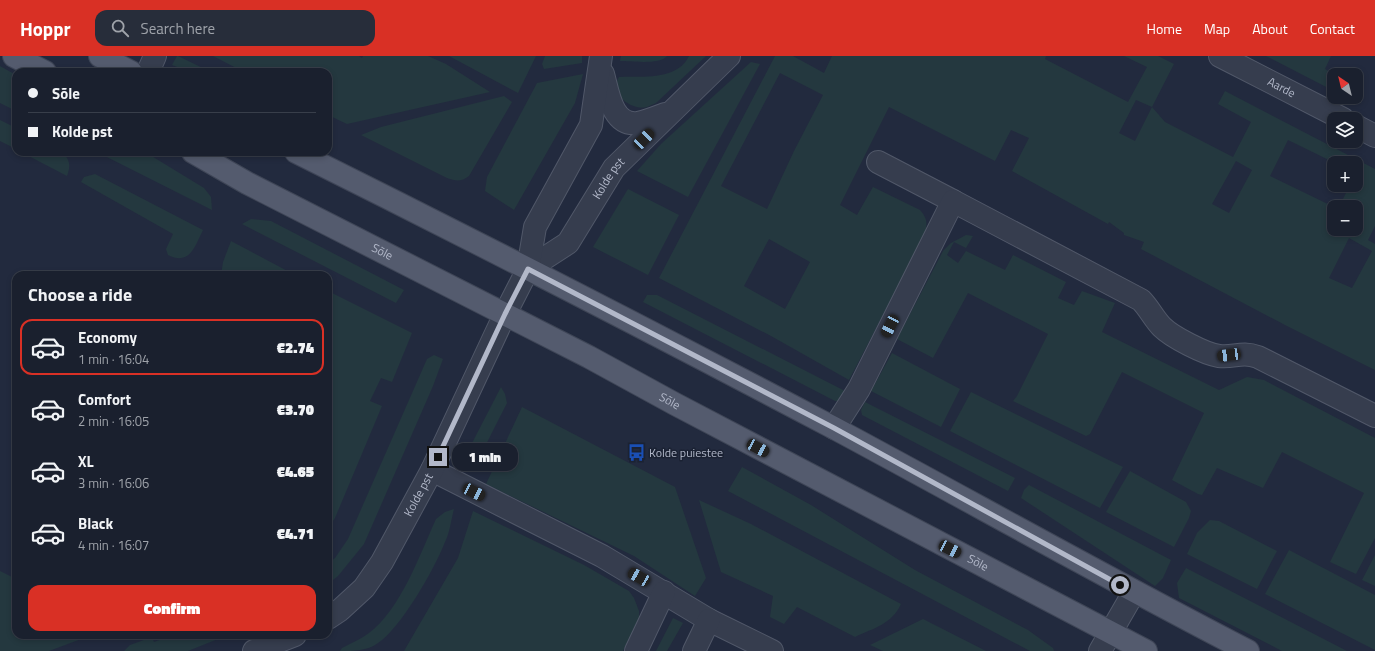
<!DOCTYPE html>
<meta charset="utf-8">
<style>
body{margin:0;font-family:"Titillium Web",sans-serif;background:#272d3a;color:#f1f3f6;height:100vh;display:flex;flex-direction:column;font-size:15px;white-space:nowrap}
*{box-sizing:border-box;margin:0}
p{font-size:13px;color:#9fa3aa}
.icon{flex:none;width:22px;height:22px;fill:none;stroke:currentColor;stroke-width:2;stroke-linecap:round;stroke-linejoin:round}
.map{position:relative;flex:1;overflow:hidden}
.details{position:absolute;left:12px;top:215px;width:320px;height:368px;display:flex;flex-direction:column;background:#1a202e;border-radius:12px;box-shadow:0 2px 6px #0003,0 0 0 1px #383e4a}
.details>*{flex:none}
.top-card{position:absolute;left:12px;top:12px;width:320px;height:88px;border-radius:12px;box-shadow:0 2px 6px #0003,0 0 0 1px #383e4a;display:grid;align-content:center;height:88px;padding:0 16px;background:#1a202e}
.needle{width:26px;rotate:325deg}
.buttons{position:absolute;left:1327px;top:12px;display:grid;gap:8px}
.buttons a{display:grid;place-items:center;width:36px;height:36px;border-radius:8px;background:#1a202e;box-shadow:0 2px 6px #0003,0 0 0 1px #383e4a;font-size:20px}
.end{position:absolute;width:18px;height:18px;margin:-9px;border:5px solid #b2b8c9;background:#111;box-shadow:0 0 0 2px #111}
.from{border-radius:50%}
.bubble{position:absolute;height:28px;border-radius:12px;background:#1a202e;box-shadow:0 2px 6px #0003,0 0 0 1px #383e4a;font-size:13px;font-weight:800;line-height:28px;text-align:center}
.car{position:absolute;width:12px;height:24px;margin:-12px -6px;border-radius:5px;box-shadow:0 0 3px 1px #0007;background:linear-gradient(#222 24%,#8ab4d8 0 40%,#222 0 76%,#8ab4d8 0 86%,#222 0)}
.top-card b{display:flex;align-items:center;gap:14px;height:38px;font-size:15px}
.top-card b+b{border-top:1px solid #383e4a}
.top-card i{width:10px;height:10px;background:#f1f3f6}
ul{padding:0;list-style:none}
li{display:flex;align-items:center;gap:12px;height:56px;margin:0 8px 6px;padding:0 8px;border:2px solid transparent;border-radius:12px}
li div{flex:1}
li b{display:block;font-size:15px}
li em{font-style:normal;font-weight:800}
li.on{border-color:#d93025}
li>.icon{width:36px;height:36px;stroke-width:1.5}
h2{padding:0 16px;font-size:18px;line-height:48px}
.cta{display:flex;gap:8px;margin-top:auto;padding:8px 16px}
.cta a{flex:1;height:46px;border-radius:12px;background:#d93025;color:#fff;font-size:16px;font-weight:800;line-height:46px;text-align:center}
header{display:flex;align-items:center;gap:24px;box-sizing:border-box;height:56px;padding:0 20px;background:#d93025;color:#fff}
header strong{font-size:19px}
nav{display:flex;gap:22px;margin-inline-start:auto;font-size:14px}
.search{width:280px;height:36px;background:#272d3a;display:flex;align-items:center;gap:10px;box-sizing:border-box;padding:0 14px;border-radius:12px;color:#9fa3aa;font-size:15px}
.map>svg:first-child{display:block}
.green{fill:#24383f;fill-rule:evenodd}
.lines{fill:none;stroke-linecap:round;stroke-linejoin:round}
.minor-casing{stroke:#515869;stroke-width:24}
.major-casing{stroke:#3f4657;stroke-width:24}
.minor{stroke:#363d4e;stroke-width:22}
.major{stroke:#545b6e;stroke-width:22}
.route{stroke:#b2b8c9;stroke-width:5}
.labels{text-anchor:middle;stroke-width:3;stroke-linejoin:round;paint-order:stroke}
.street-label{font-size:12px;fill:#b2b8c9;stroke:#1b2233}
.poi-label{font-size:12px;fill:#b2b8c9;stroke:#1b2233;text-anchor:start}
</style>
<header>
<strong>Hoppr</strong>
<div class="search"><svg class="icon" aria-label="search" viewBox="0 0 24 24"><circle cx="10" cy="10" r="6"/><path d="M15 15l6 6"/></svg>Search here</div>
<nav><a>Home</a><a>Map</a><a>About</a><a>Contact</a></nav>
</header>
<div class="map">
<svg width="1375" height="595" viewBox="0 0 1375 595">
<rect width="100%" height="100%" fill="#222a3e"/>
<g class="green">
<path d="M177 0H178L211 16H190L172 9Z"/>
<path d="M213 0H359L362 2 363 0H428L446 8 490 36 347 68 328 59V16H244Z"/>
<path d="M449 0H536L518 37Z"/>
<path d="M545 0H582V7L544 13 542 8Z"/>
<path d="M621 0H667C660 9 632 5 620 5Z"/>
<path d="M689 0H706L656 47C653 48 650 50 647 51 632 55 608 38 619 21 642 20 677 25 689 0Z"/>
<path d="M775 0H793L824 17 832 0H1046L1045 3 1128 46 1147 11 1124 0H1158L1174 8 1152 51 1165 66 1233 101 1251 66 1218 48 1225 35 1375 113V170L1368 184 1375 188V314L1285 269 1141 193 1144 186 1124 179V177L1109 166 1108 168 1012 115 1029 82 1011 74 995 105 889 51 840 149 857 159 873 131 920 154C928 163 927 168 925 179L849 324 771 280 659 222ZM780 17 823 39 794 95 767 153 721 130ZM1136 44 1152 51 1135 85 1119 77ZM1288 84 1335 107H1356V129H1350L1339 151H1356V173H1334V151L1270 120ZM1236 105 1252 114 1229 157 1212 148ZM1349 182 1372 195 1352 232 1329 222ZM769 183 810 206 785 253 744 230Z"/>
<path d="M1266 0H1331L1325 13 1336 19H1334V35Z"/>
<path d="M751 6 760 8 688 141 637 115 661 88Z"/>
<path d="M0 10 16 19V55L0 47Z"/>
<path d="M583 18 575 47 514 154 485 135 487 121 537 27Z"/>
<path d="M504 40 512 46 469 120C461 126 456 125 447 122L361 79 381 71Z"/>
<path d="M0 64 16 72V93L0 85Z"/>
<path d="M21 96H62C70 104 71 109 67 120Z"/>
<path d="M97 96H145L204 132 211 141 212 154Z"/>
<path d="M95 118 203 174C195 190 190 210 168 199L166 193 173 178 81 126 84 121Z"/>
<path d="M628 133 679 159 648 219 593 191Z"/>
<path d="M251 163 271 165 404 234 396 247 242 168Z"/>
<path d="M966 179 973 180 966 192 954 186 947 199 958 207 966 195 1005 214 1013 199 1066 226 1058 242 1074 249 1082 235 1115 247 1102 276 1219 334 1247 321 1264 324 1375 382V482L1356 518 1330 506 1364 437 1282 396 1263 432 1217 412 1202 439 1198 438 1172 424 1204 357 1122 316 1090 378 1086 380 1013 345 1017 340 1048 278 968 237 933 302 897 283 943 195 951 187Z"/>
<path d="M231 185 295 219H221L223 206Z"/>
<path d="M328 235 412 277 392 326 381 322 370 345 382 350 335 462 328 473Z"/>
<path d="M647 239H657L845 335 839 345H835L643 246Z"/>
<path d="M892 297 960 333 941 371 871 335Z"/>
<path d="M434 299 443 303 433 330 364 488 338 520 328 528V508L335 502 348 483 427 303Z"/>
<path d="M501 331 505 338 507 347 472 416 468 404 470 391Z"/>
<path d="M971 336 1123 411 1100 452 950 375Z"/>
<path d="M865 346 1015 422 1008 435 862 359 861 354Z"/>
<path d="M522 351 675 431 706 522 695 540 634 500 486 428Z"/>
<path d="M742 411 811 449 915 514 1028 574 1053 592 1054 595H1030L728 435Z"/>
<path d="M1130 415 1186 446 1191 455 1189 462 1174 491 1106 456Z"/>
<path d="M1029 429 1171 504 1163 522 1155 530 1021 442 1024 434Z"/>
<path d="M699 444 751 468 901 548C892 568 874 572 855 581L797 551 784 568 770 561 773 540 721 516Z"/>
<path d="M454 453C451 464 450 476 445 486 435 512 401 572 378 587 367 595 354 595 340 595L342 592C351 587 361 583 369 577 401 553 420 498 436 463L445 456Z"/>
<path d="M473 455 584 509 629 535 634 542 639 555V562L623 595H404L458 502Z"/>
<path d="M1210 464 1219 465 1277 495 1257 533 1187 498 1197 477Z"/>
<path d="M1289 494 1375 539V594L1265 538Z"/>
<path d="M1375 499V530L1362 524Z"/>
<path d="M1186 512 1347 595H1282L1179 542 1177 527Z"/>
<path d="M0 515 16 523V579H92L49 595H0Z"/>
<path d="M673 562 683 567 667 595H656Z"/>
<path d="M923 563 986 595H883L870 589Z"/>
<path d="M173 579H228L188 595H124L130 589 152 581 154 586Z"/>
</g>
<g class="lines">
<defs>
<g id="minor">
<path id="s1" d="M1220 0 1343 63"/>
<path d="M148 16 155 0"/>
<path d="M603 18C608 36 612 71 638 67 647 65 657 61 665 58"/>
<path d="M1356 70 1375 80"/>
<path d="M878 106 953 145"/>
<path id="s2" d="M528 213 568 187 614 112 729 0"/>
<path d="M834 372 859 333 953 145 1141 244C1149 252 1154 263 1162 271 1172 281 1205 298 1219 300 1234 302 1241 295 1258 301L1375 360"/>
<path d="M432 414 602 500 709 564 772 595"/>
<path id="s3" d="M328 562 340 554 364 532 382 506 432 414 505 258 528 213 535 171 591 69 601 0"/>
<path d="M254 595 295 579"/>
<path d="M636 595 664 536"/>
<path d="M694 595 709 564"/>
<path d="M1100 595 1134 536"/>
</g>
<g id="major">
<path d="M14 0 45 16"/>
<path d="M100 0 131 16"/>
<path id="s4" d="M193 96 247 127 589 301 675 348 1146 595"/>
<path d="M296 96C477 186 656 278 834 372 972 446 1108 523 1248 595"/>
</g>
</defs>
<use href="#minor" class="minor-casing"/>
<use href="#major" class="major-casing"/>
<use href="#minor" class="minor"/>
<use href="#major" class="major"/>
</g>
<g class="lines">
<path class="route" d="M438 401 505 258 528 213 834 372 1120 529"/>
</g>
<defs>
<symbol id="bus-bare" viewBox="-9 -9 18 18"><path d="M-5-6H5V4H4V6H2V4H-2V6H-4V4H-5ZM-3.5-4V0h7V-4ZM-3.5 1.2v1.5H-2V1.2ZM2 1.2v1.5H3.5V1.2Z" fill="#1a4fb4" stroke="#1b2233" stroke-width="2.5" paint-order="stroke"/></symbol>
</defs>
<g fill-rule="evenodd">
<use href="#bus-bare" x="624" y="384" width="25" height="25"/>
</g>
<g class="labels">
<g class="street-label">
<text dy="4" stroke="none"><textPath href="#s1" startOffset="69">Aarde</textPath></text>
<text dy="4" stroke="none"><textPath href="#s2" startOffset="124">Kolde pst</textPath></text>
<text dy="4" stroke="none"><textPath href="#s4" startOffset="214">Sõle</textPath></text>
<text dy="4" stroke="none"><textPath href="#s4" startOffset="538">Sõle</textPath></text>
<text dy="4" stroke="none"><textPath href="#s3" startOffset="155">Kolde pst</textPath></text>
<text dy="4" stroke="none"><textPath href="#s4" startOffset="886">Sõle</textPath></text>
</g>
<g class="poi-label">
<text x="649" y="401">Kolde puiestee</text>
</g>
</g>
</svg>
<div class="buttons">
<a><svg class="needle" viewBox="-14 -14 28 28"><path d="M0-13l5 13h-10z" fill="#e53935"/><path d="M0 13l5-13h-10z" fill="#9fa3aa"/></svg></a>
<a><svg class="icon" aria-label="layers" viewBox="0 0 24 24"><path d="M12 4l9 5-9 5-9-5zM3 14l9 5 9-5"/></svg></a>
<a>+</a>
<a>−</a>
</div>
<i class="end from" style="left:1120px;top:529px"></i>
<i class="end" style="left:438px;top:401px"></i>
<div class="bubble" style="left:452px;top:387px;width:66px">1 min</div>
<i class="car" style="left:644px;top:83px;rotate:45deg"></i>
<i class="car" style="left:890px;top:270px;rotate:207deg"></i>
<i class="car" style="left:1229px;top:299px;rotate:263deg"></i>
<i class="car" style="left:758px;top:392px;rotate:118deg"></i>
<i class="car" style="left:474px;top:436px;rotate:116deg"></i>
<i class="car" style="left:950px;top:493px;rotate:117deg"></i>
<i class="car" style="left:639px;top:521px;rotate:300deg"></i>
<div class="top-card">
<b><i class="from"></i>Sõle</b>
<b><i></i>Kolde pst</b>
</div>
<section class="details">
<h2>Choose a ride</h2>
<ul>
<li class="on"><svg class="icon" aria-label="car" viewBox="0 0 24 24"><path d="M5 17H2v-5l4-1 3-4h7l3 4 3 1v5h-3M9 17h6M6 11h13"/><circle cx="7" cy="17" r="2"/><circle cx="17" cy="17" r="2"/></svg><div><b>Economy</b><p>1 min · 16:04</p></div><em>€2.74</em></li>
<li><svg class="icon" aria-label="car" viewBox="0 0 24 24"><path d="M5 17H2v-5l4-1 3-4h7l3 4 3 1v5h-3M9 17h6M6 11h13"/><circle cx="7" cy="17" r="2"/><circle cx="17" cy="17" r="2"/></svg><div><b>Comfort</b><p>2 min · 16:05</p></div><em>€3.70</em></li>
<li><svg class="icon" aria-label="car" viewBox="0 0 24 24"><path d="M5 17H2v-5l4-1 3-4h7l3 4 3 1v5h-3M9 17h6M6 11h13"/><circle cx="7" cy="17" r="2"/><circle cx="17" cy="17" r="2"/></svg><div><b>XL</b><p>3 min · 16:06</p></div><em>€4.65</em></li>
<li><svg class="icon" aria-label="car" viewBox="0 0 24 24"><path d="M5 17H2v-5l4-1 3-4h7l3 4 3 1v5h-3M9 17h6M6 11h13"/><circle cx="7" cy="17" r="2"/><circle cx="17" cy="17" r="2"/></svg><div><b>Black</b><p>4 min · 16:07</p></div><em>€4.71</em></li>
</ul>
<div class="cta"><a>Confirm</a></div>
</section>
</div>
